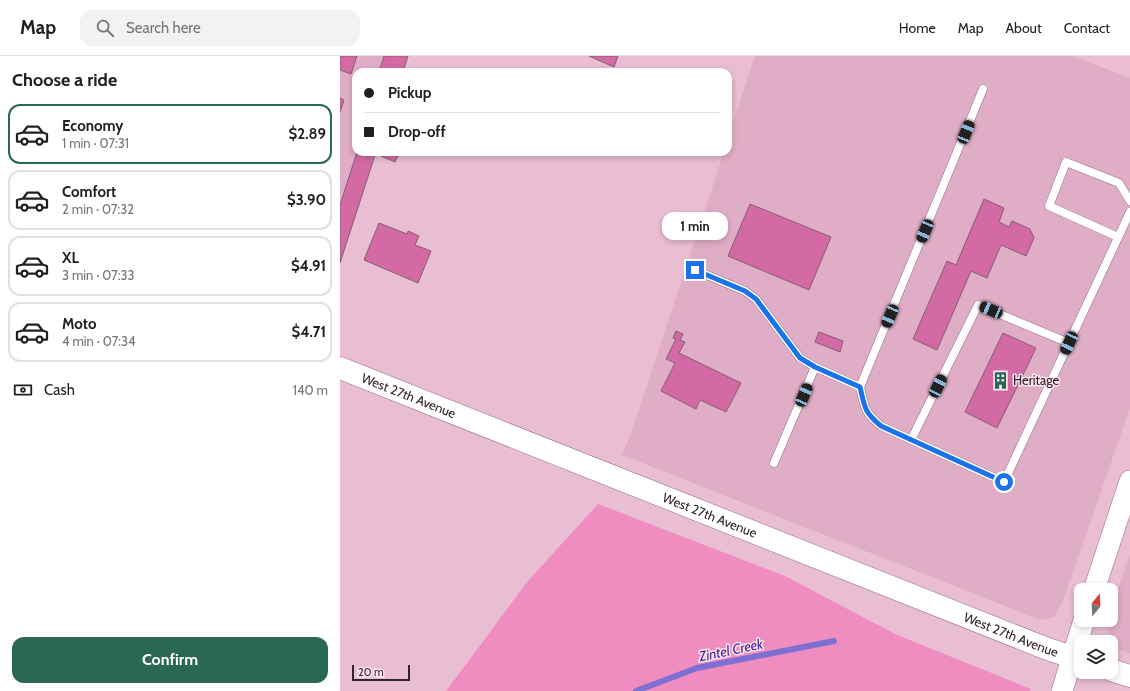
<!DOCTYPE html>
<meta charset="utf-8">
<style>
body{margin:0;font-family:Cabin,sans-serif;background:#f2f2f2;color:#202124;height:100vh;display:flex;flex-direction:column;font-size:15px;white-space:nowrap}
*{box-sizing:border-box;margin:0}
p{font-size:13px;color:#757577}
.icon{flex:none;width:22px;height:22px;fill:none;stroke:currentColor;stroke-width:2;stroke-linecap:round;stroke-linejoin:round}
.map{position:relative;flex:1;overflow:hidden}
.sheet{display:flex;flex-direction:column;background:#fff;width:340px}
.sheet>*{flex:none}
.banner{position:absolute;left:12px;top:12px;width:380px;height:88px;border-radius:12px;box-shadow:0 2px 6px #0003;display:grid;align-content:center;height:88px;padding:0 12px;background:#fff}
.needle{width:26px;rotate:18deg}
.tools{position:absolute;left:734px;top:527px;display:grid;gap:8px}
.tools a{display:grid;place-items:center;width:44px;height:44px;border-radius:8px;background:#fff;box-shadow:0 2px 6px #0003;font-size:20px}
.scale{position:absolute;left:12px;bottom:10px;width:58px;box-sizing:border-box;padding-left:4px;border:2px solid #32222a;border-top:0;font-size:11px;line-height:14px;white-space:nowrap;color:#32222a;-webkit-text-stroke:3px #fce5ef;paint-order:stroke}
.end{position:absolute;width:18px;height:18px;margin:-9px;border:5px solid #1a73e8;background:#fff;box-shadow:0 0 0 2px #fff}
.from{border-radius:50%}
.bubble{position:absolute;height:28px;border-radius:12px;background:#fff;box-shadow:0 2px 6px #0003;font-size:13px;font-weight:700;line-height:28px;text-align:center}
.car{position:absolute;width:12px;height:24px;margin:-12px -6px;border-radius:5px;box-shadow:0 0 3px 1px #0007;background:linear-gradient(#222 24%,#8ab4d8 0 40%,#222 0 76%,#8ab4d8 0 86%,#222 0)}
.banner b{display:flex;align-items:center;gap:14px;height:38px;font-size:15px}
.banner b+b{border-top:1px solid #e0e0e0}
.banner i{width:10px;height:10px;background:#202124}
ul{padding:0;list-style:none}
li{display:flex;align-items:center;gap:12px;height:60px;margin:0 8px 6px;padding:0 4px;border:2px solid #e0e0e0;border-radius:12px}
li div{flex:1}
li b{display:block;font-size:15px}
li em{font-style:normal;font-weight:700}
li.on{border-color:#2b6853}
li>.icon{width:36px;height:36px;stroke-width:1.5}
h2{padding:0 12px;font-size:18px;line-height:48px}
.pay{display:flex;align-items:center;gap:10px;height:44px;padding:0 12px;font-size:15px}
.pay p{margin-inline-start:auto}
.primary-button{display:flex;gap:8px;margin-top:auto;padding:8px 12px}
.primary-button a{flex:1;height:46px;border-radius:12px;background:#2b6853;color:#fff;font-size:16px;font-weight:700;line-height:46px;text-align:center}
header{display:flex;align-items:center;gap:24px;box-sizing:border-box;height:56px;padding:0 20px;background:#fff;border-bottom:1px solid #e0e0e0}
header strong{font-size:19px}
nav{display:flex;gap:22px;margin-inline-start:auto;font-size:14px}
.search{width:280px;height:36px;background:#f2f2f2;display:flex;align-items:center;gap:10px;box-sizing:border-box;padding:0 14px;border-radius:12px;color:#757577;font-size:15px}
main{display:flex;flex:1;min-height:0}
.map>svg:first-child{display:block}
.built{fill:#dfadc5}
.green{fill:#ef8cc0}
.lines{fill:none;stroke-linecap:round;stroke-linejoin:round}
.stream{stroke:#7e6fd2;stroke-width:6}
.building{fill:#d36aa3;stroke:#855e71}
.service-casing{stroke:#956d80;stroke-width:9}
.tertiary-casing{stroke:#956d80;stroke-width:22}
.secondary-casing{stroke:#956d80;stroke-width:23}
.service{stroke:#fff;stroke-width:8}
.tertiary{stroke:#fff;stroke-width:21}
.secondary{stroke:#fff;stroke-width:22}
.route{stroke:#1a73e8;stroke-width:5}
.labels{text-anchor:middle;stroke-width:3;stroke-linejoin:round;paint-order:stroke}
.poi-label{font-size:13px;fill:#32222a;stroke:#fce5ef;text-anchor:start}
.street-label{font-size:13px;fill:#32222a;stroke:#fce5ef}
.water-label{font-size:14px;font-style:italic;fill:#442197;stroke:#fce5ef}
</style>
<header>
<strong>Map</strong>
<div class="search"><svg class="icon" aria-label="search" viewBox="0 0 24 24"><circle cx="10" cy="10" r="6"/><path d="M15 15l6 6"/></svg>Search here</div>
<nav><a>Home</a><a>Map</a><a>About</a><a>Contact</a></nav>
</header>
<main>
<section class="sheet">
<h2>Choose a ride</h2>
<ul>
<li class="on"><svg class="icon" aria-label="car" viewBox="0 0 24 24"><path d="M5 17H2v-5l4-1 3-4h7l3 4 3 1v5h-3M9 17h6M6 11h13"/><circle cx="7" cy="17" r="2"/><circle cx="17" cy="17" r="2"/></svg><div><b>Economy</b><p>1 min · 07:31</p></div><em>$2.89</em></li>
<li><svg class="icon" aria-label="car" viewBox="0 0 24 24"><path d="M5 17H2v-5l4-1 3-4h7l3 4 3 1v5h-3M9 17h6M6 11h13"/><circle cx="7" cy="17" r="2"/><circle cx="17" cy="17" r="2"/></svg><div><b>Comfort</b><p>2 min · 07:32</p></div><em>$3.90</em></li>
<li><svg class="icon" aria-label="car" viewBox="0 0 24 24"><path d="M5 17H2v-5l4-1 3-4h7l3 4 3 1v5h-3M9 17h6M6 11h13"/><circle cx="7" cy="17" r="2"/><circle cx="17" cy="17" r="2"/></svg><div><b>XL</b><p>3 min · 07:33</p></div><em>$4.91</em></li>
<li><svg class="icon" aria-label="car" viewBox="0 0 24 24"><path d="M5 17H2v-5l4-1 3-4h7l3 4 3 1v5h-3M9 17h6M6 11h13"/><circle cx="7" cy="17" r="2"/><circle cx="17" cy="17" r="2"/></svg><div><b>Moto</b><p>4 min · 07:34</p></div><em>$4.71</em></li>
</ul>
<div class="pay"><svg class="icon" aria-label="cash" viewBox="0 0 24 24"><path d="M3 7h18v10H3z"/><circle cx="12" cy="12" r="2"/></svg>Cash<p>140 m</p></div>
<div class="primary-button"><a>Confirm</a></div>
</section>
<div class="map">
<svg width="790" height="635" viewBox="0 0 790 635">
<rect width="100%" height="100%" fill="#e9bdd2"/>
<g class="built">
<path d="M0 0H67L62 16H16V96H35L0 201Z"/>
<path d="M415 0H732L790 22V352L723 545 714 561 701 564 282 399 292 375 384 96H388V82Z"/>
<path d="M790 498V597L774 592 768 576 771 554Z"/>
</g>
<path class="green" d="M258 448 445 520 555 578 691 633 690 635H106L188 525Z"/>
<g class="lines">
<path class="stream" d="M296 635 357 612 494 585"/>
</g>
<g class="building">
<path d="M0 0H17L11 18 0 14Z"/>
<path d="M44 0H68L63 16H39Z"/>
<path d="M249 0H278L274 11Z"/>
<path d="M0 42 4 44 0 56Z"/>
<path d="M17 96H36L0 207V149Z"/>
<path d="M42 96H60L55 106 41 100Z"/>
<path d="M644 143 664 152 659 166 669 171 672 165 690 173 694 182 686 200 661 189 647 222 631 215 597 294 573 283 607 205 616 209Z"/>
<path d="M410 148 491 181 469 234 388 200Z"/>
<path d="M39 167 67 178 68 175 79 180 75 189 91 195 78 227 24 204Z"/>
<path d="M336 275 343 278 340 284 345 286 339 297 401 327 386 356 360 344 356 353 321 335 335 307 326 303 336 283 333 282Z"/>
<path d="M479 276 503 285 500 296 475 286Z"/>
<path d="M663 277 696 292 657 372 625 356Z"/>
</g>
<g class="lines">
<defs>
<g id="service">
<path d="M778 181 709 150 726 106 779 127 790 145"/>
<path d="M355 214 405 235 416 243 460 302 475 311 520 331 643 33"/>
<path d="M520 331C525 352 524 356 541 370L664 426 790 156"/>
<path d="M571 384 638 249 729 287"/>
<path d="M434 407 475 311"/>
</g>
<g id="tertiary">
<path d="M754 534 790 425"/>
<path d="M722 635 744 564"/>
</g>
<g id="secondary">
<path id="s1" d="M0 312 705 592 741 604"/>
<path d="M771 614 790 620"/>
</g>
</defs>
<use href="#service" class="service-casing"/>
<use href="#tertiary" class="tertiary-casing"/>
<use href="#secondary" class="secondary-casing"/>
<use href="#service" class="service"/>
<use href="#tertiary" class="tertiary"/>
<use href="#secondary" class="secondary"/>
</g>
<g class="lines">
<path class="route" d="M355 214 405 235 416 243 460 302 475 311 520 331C525 352 524 356 541 370L664 426"/>
</g>
<defs>
<symbol id="building-bare" viewBox="-9 -9 18 18"><path d="M-4-6H4V6H1V3H-1V6H-4ZM-2.5-4.3h1.7v1.8h-1.7ZM.8-4.3h1.7v1.8H.8ZM-2.5-1h1.7V.8h-1.7ZM.8-1h1.7V.8H.8Z" fill="#2b6853" stroke="#fce5ef" stroke-width="2.5" paint-order="stroke"/></symbol>
</defs>
<g fill-rule="evenodd">
<use href="#building-bare" x="648" y="312" width="25" height="25"/>
</g>
<g class="labels">
<g class="poi-label">
<text x="673" y="329">Heritage</text>
</g>
<g class="street-label">
<text dy="5" stroke="none"><textPath href="#s1" startOffset="74">West 27th Avenue</textPath></text>
<text dy="5" stroke="none"><textPath href="#s1" startOffset="398">West 27th Avenue</textPath></text>
<text dy="5" stroke="none"><textPath href="#s1" startOffset="722">West 27th Avenue</textPath></text>
</g>
<g class="water-label">
<text transform="translate(391 594) rotate(-12)" y="5">Zintel Creek</text>
</g>
</g>
</svg>
<div class="tools">
<a><svg class="needle" viewBox="-14 -14 28 28"><path d="M0-13l5 13h-10z" fill="#e53935"/><path d="M0 13l5-13h-10z" fill="#757577"/></svg></a>
<a><svg class="icon" aria-label="layers" viewBox="0 0 24 24"><path d="M12 4l9 5-9 5-9-5zM3 14l9 5 9-5"/></svg></a>
</div>
<div class="scale">20 m</div>
<i class="end from" style="left:664px;top:426px"></i>
<i class="end" style="left:355px;top:214px"></i>
<div class="bubble" style="left:322px;top:156px;width:66px">1 min</div>
<i class="car" style="left:626px;top:76px;rotate:22deg"></i>
<i class="car" style="left:585px;top:175px;rotate:203deg"></i>
<i class="car" style="left:651px;top:254px;rotate:293deg"></i>
<i class="car" style="left:550px;top:260px;rotate:203deg"></i>
<i class="car" style="left:729px;top:287px;rotate:205deg"></i>
<i class="car" style="left:598px;top:330px;rotate:26deg"></i>
<i class="car" style="left:464px;top:339px;rotate:23deg"></i>
<div class="banner">
<b><i class="from"></i>Pickup</b>
<b><i></i>Drop-off</b>
</div>
</div>
</main>
